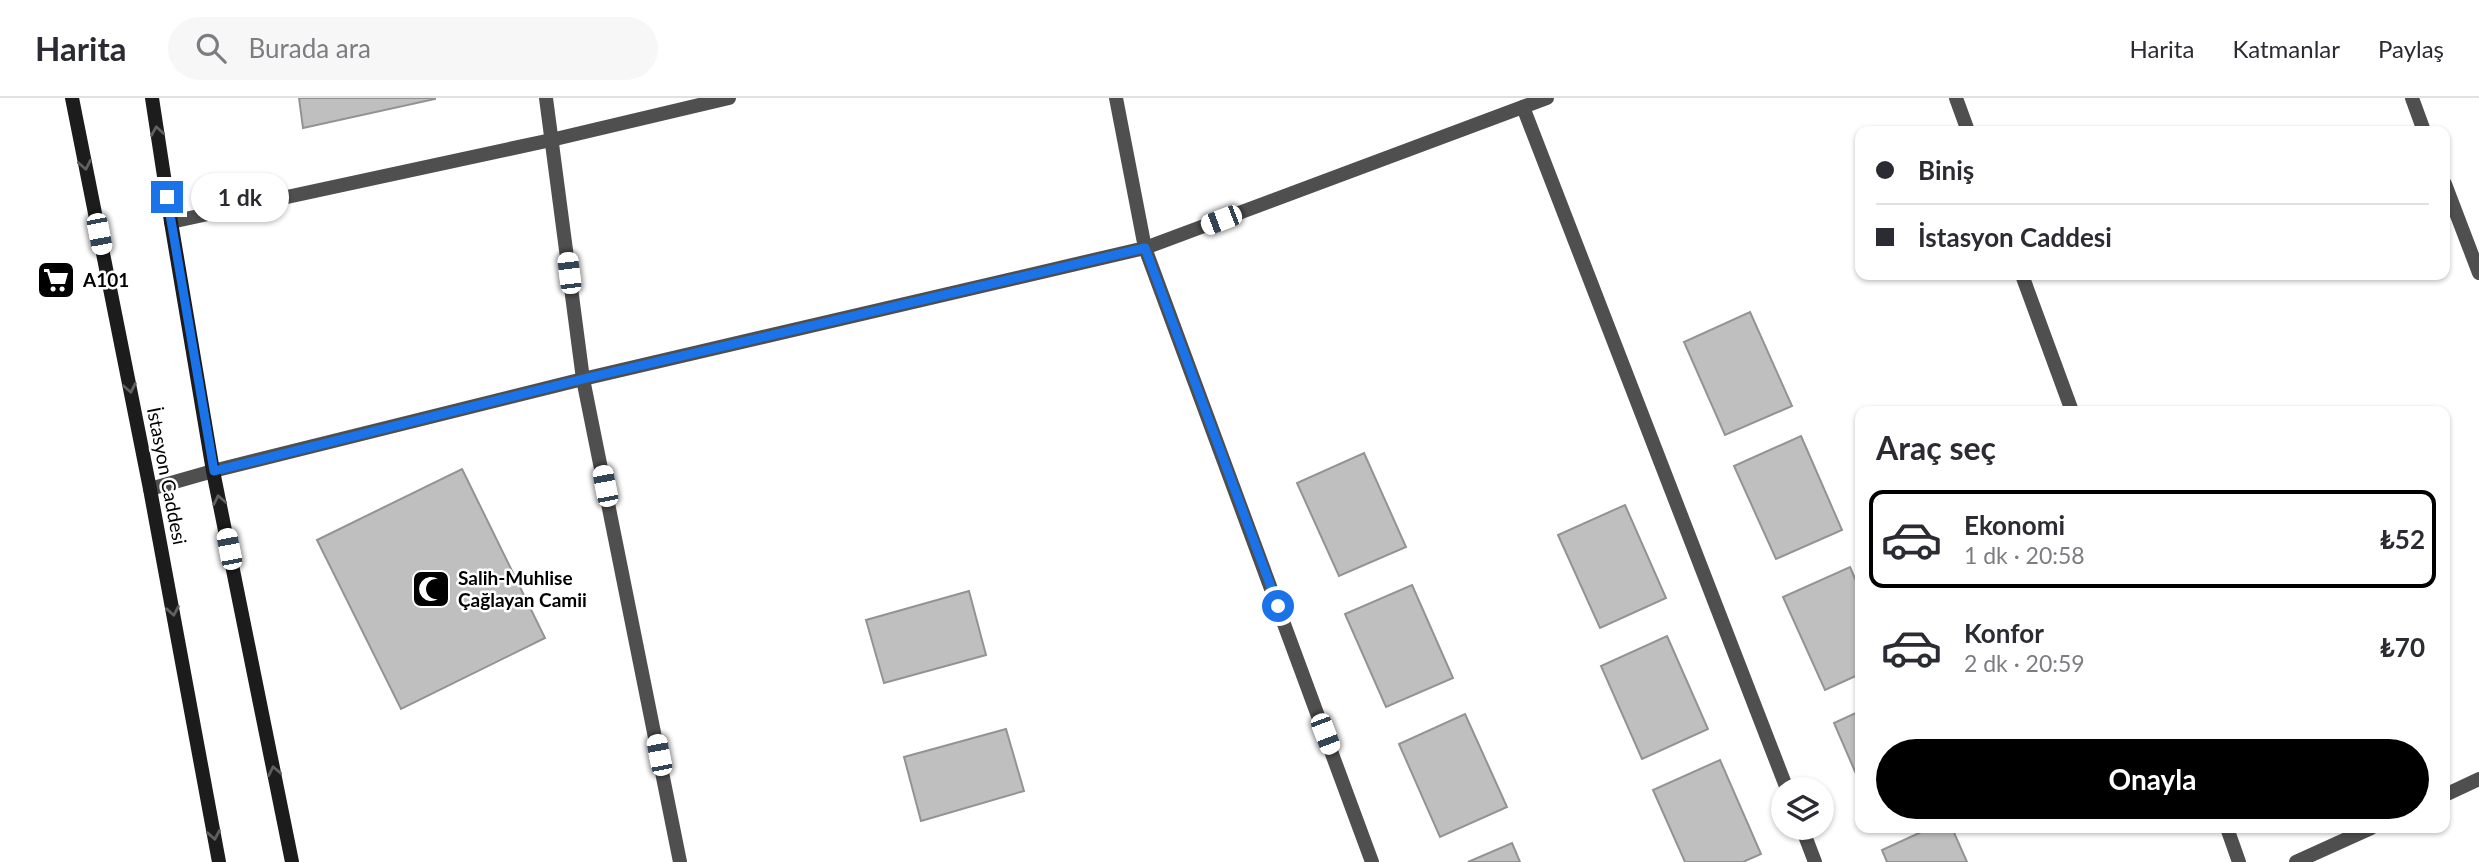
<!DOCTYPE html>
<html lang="tr">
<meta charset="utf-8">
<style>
body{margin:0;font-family:Lato,sans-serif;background:#f7f7f7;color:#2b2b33;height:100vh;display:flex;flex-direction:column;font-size:26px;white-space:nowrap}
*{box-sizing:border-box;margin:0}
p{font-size:23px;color:#7c7c81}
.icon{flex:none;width:38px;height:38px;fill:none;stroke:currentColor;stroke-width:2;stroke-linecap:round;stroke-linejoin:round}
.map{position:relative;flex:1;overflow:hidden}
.sheet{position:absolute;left:1855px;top:308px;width:595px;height:427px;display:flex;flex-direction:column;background:#fff;border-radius:14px;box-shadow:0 2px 5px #0004}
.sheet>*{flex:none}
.banner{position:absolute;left:1855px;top:28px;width:595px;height:154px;border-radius:14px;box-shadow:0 2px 5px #0004;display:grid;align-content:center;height:154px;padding:0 21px;background:#fff}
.controls{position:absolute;left:1771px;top:679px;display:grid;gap:14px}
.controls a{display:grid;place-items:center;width:63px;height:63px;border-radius:50%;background:#fff;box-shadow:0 2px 5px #0004;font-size:35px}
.end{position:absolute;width:32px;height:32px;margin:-16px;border:9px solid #1a73e8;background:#fff;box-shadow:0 0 0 4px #fff}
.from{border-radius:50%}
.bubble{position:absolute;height:49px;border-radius:24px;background:#fff;box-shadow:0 2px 5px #0004;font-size:23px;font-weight:700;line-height:49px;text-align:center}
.car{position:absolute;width:21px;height:42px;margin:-21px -10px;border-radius:9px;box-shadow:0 0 5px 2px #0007;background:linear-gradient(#fff 24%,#345 0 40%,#fff 0 76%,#345 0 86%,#fff 0)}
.banner b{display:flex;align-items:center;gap:24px;height:66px;font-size:26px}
.banner b+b{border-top:2px solid #e1e1e2}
.banner i{width:18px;height:18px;background:#2b2b33}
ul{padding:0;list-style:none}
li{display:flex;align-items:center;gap:21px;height:98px;margin:0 14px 10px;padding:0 7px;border:4px solid transparent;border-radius:14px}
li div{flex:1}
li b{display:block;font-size:26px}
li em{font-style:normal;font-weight:700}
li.on{border-color:#000}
li>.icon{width:63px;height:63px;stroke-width:1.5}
h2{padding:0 21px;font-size:32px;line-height:84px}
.primary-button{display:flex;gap:14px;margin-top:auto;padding:14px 21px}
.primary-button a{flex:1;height:80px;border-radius:42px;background:#000;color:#fff;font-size:28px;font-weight:700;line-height:80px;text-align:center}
header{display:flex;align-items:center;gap:42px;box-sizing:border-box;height:98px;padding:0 35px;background:#fff;border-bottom:2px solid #e1e1e2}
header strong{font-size:33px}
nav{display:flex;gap:38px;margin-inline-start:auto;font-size:24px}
.search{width:490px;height:63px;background:#f7f7f7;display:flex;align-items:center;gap:18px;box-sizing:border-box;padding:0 24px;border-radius:38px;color:#7c7c81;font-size:26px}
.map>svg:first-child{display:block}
.building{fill:#bfbfbf;stroke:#939393;stroke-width:2}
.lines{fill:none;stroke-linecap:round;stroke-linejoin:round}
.minor{stroke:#4f4f4f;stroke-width:14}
.secondary{stroke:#1c1c1c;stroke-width:14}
.oneway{stroke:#606060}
.route{stroke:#1a73e8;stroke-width:9}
.labels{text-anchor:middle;stroke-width:5;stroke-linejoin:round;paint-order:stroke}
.poi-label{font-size:19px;font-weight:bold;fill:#000;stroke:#fff;text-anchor:start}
.street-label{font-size:19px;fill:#000;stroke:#fff}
</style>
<header>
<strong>Harita</strong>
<div class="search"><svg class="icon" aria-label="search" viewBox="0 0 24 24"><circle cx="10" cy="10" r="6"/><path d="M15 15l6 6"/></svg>Burada ara</div>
<nav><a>Harita</a><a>Katmanlar</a><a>Paylaş</a></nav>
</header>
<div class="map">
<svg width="2479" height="764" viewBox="0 0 2479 764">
<rect width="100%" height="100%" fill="#fff"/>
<g class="building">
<path d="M299 0H435V1L303 30Z"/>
<path d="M1750 214 1792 308 1725 337 1684 244Z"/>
<path d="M1801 338 1842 432 1776 461 1734 368Z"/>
<path d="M1364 355 1406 449 1339 478 1297 385Z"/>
<path d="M462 371 545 540 401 611 317 442Z"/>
<path d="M1625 407 1666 500 1600 530 1558 437Z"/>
<path d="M1850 469 1860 492V576L1825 592 1783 499Z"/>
<path d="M1412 487 1453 580 1386 609 1345 516Z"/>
<path d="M969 493 986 557 884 585 866 522Z"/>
<path d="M1667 538 1708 631 1642 661 1601 568Z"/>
<path d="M1860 613V685L1834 625Z"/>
<path d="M1465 616 1507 709 1440 739 1399 646Z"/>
<path d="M1006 631 1024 693 921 723 904 659Z"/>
<path d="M1720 662 1761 756 1743 764H1685L1653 692Z"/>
<path d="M1930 730H1952L1967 764H1887L1882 752Z"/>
<path d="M1512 745 1520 764H1468Z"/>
</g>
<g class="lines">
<g class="minor">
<path d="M546 0 583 281 680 764"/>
<path d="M1956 0 1968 33"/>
<path d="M2412 0 2424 33"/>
<path d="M1523 9 1787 691"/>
<path d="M2445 86 2479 175"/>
<path d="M171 124 551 42 729 0"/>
<path d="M2022 177 2072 313"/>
<path d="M150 391 213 373 583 281 1145 150 1116 0"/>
<path d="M2445 697 2479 681"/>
<path d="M1802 730 1815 764"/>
<path d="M2227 730 2239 764"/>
<path d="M1372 764 1145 150 1547 0"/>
<path d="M2296 764 2371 730"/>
</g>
<g class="secondary">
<path d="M72 0 150 391 219 764"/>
<path d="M152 0 171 124 213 373 292 764"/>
</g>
</g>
<defs><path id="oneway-chevron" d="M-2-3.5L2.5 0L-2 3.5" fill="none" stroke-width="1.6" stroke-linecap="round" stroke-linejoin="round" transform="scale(1.75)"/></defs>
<g class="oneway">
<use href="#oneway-chevron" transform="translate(157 33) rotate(-99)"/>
<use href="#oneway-chevron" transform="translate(85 67) rotate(79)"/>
<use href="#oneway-chevron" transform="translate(130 290) rotate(79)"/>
<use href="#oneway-chevron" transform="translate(219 402) rotate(-101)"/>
<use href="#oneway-chevron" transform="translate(173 513) rotate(80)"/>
<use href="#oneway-chevron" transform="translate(274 673) rotate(-101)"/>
<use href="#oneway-chevron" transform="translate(214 737) rotate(80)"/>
</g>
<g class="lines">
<path class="route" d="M167 99 214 373 583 281 1145 150 1278 508"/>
</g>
<defs>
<symbol id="supermarket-square" viewBox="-11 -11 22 22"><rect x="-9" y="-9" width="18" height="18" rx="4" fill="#000" stroke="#fff"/><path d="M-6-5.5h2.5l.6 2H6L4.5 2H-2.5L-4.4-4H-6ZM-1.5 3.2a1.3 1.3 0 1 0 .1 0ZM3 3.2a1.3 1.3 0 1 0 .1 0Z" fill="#fff"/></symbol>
<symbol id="mosque-square" viewBox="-11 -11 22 22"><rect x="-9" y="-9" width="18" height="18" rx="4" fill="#000" stroke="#fff"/><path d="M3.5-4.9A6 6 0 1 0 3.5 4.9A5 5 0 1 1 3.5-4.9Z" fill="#fff"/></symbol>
</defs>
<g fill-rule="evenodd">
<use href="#supermarket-square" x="34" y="160" width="44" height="44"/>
<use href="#mosque-square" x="409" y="469" width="44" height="44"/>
</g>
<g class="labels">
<g class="poi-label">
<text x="83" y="189">A101</text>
<text x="458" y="487">Salih-Muhlise<tspan x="458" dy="22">Çağlayan Camii</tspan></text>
</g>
<g class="street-label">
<text transform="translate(167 378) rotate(79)" y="7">İstasyon Caddesi</text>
</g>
</g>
</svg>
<div class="controls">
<a><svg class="icon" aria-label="layers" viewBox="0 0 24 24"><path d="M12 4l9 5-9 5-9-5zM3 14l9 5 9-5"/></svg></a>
</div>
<i class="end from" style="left:1278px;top:508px"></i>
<i class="end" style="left:167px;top:99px"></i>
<div class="bubble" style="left:191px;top:75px;width:98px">1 dk</div>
<i class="car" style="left:1221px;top:122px;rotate:249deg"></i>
<i class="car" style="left:99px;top:136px;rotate:169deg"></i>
<i class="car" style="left:569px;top:175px;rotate:353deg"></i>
<i class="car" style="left:605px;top:388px;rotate:349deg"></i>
<i class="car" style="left:229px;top:451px;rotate:349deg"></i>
<i class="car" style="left:1325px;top:636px;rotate:159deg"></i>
<i class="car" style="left:659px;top:657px;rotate:349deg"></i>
<div class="banner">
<b><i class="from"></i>Biniş</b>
<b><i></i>İstasyon Caddesi</b>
</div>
<section class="sheet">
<h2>Araç seç</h2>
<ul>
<li class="on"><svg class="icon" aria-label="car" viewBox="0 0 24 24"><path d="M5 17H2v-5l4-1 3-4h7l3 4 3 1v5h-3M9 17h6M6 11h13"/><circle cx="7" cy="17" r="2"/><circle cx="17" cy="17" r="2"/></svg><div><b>Ekonomi</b><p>1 dk · 20:58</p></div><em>₺52</em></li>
<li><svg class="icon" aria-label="car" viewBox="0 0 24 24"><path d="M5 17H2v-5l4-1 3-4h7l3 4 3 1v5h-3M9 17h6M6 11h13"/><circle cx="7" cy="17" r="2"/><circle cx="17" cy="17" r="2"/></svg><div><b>Konfor</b><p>2 dk · 20:59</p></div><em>₺70</em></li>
</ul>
<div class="primary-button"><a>Onayla</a></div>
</section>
</div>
